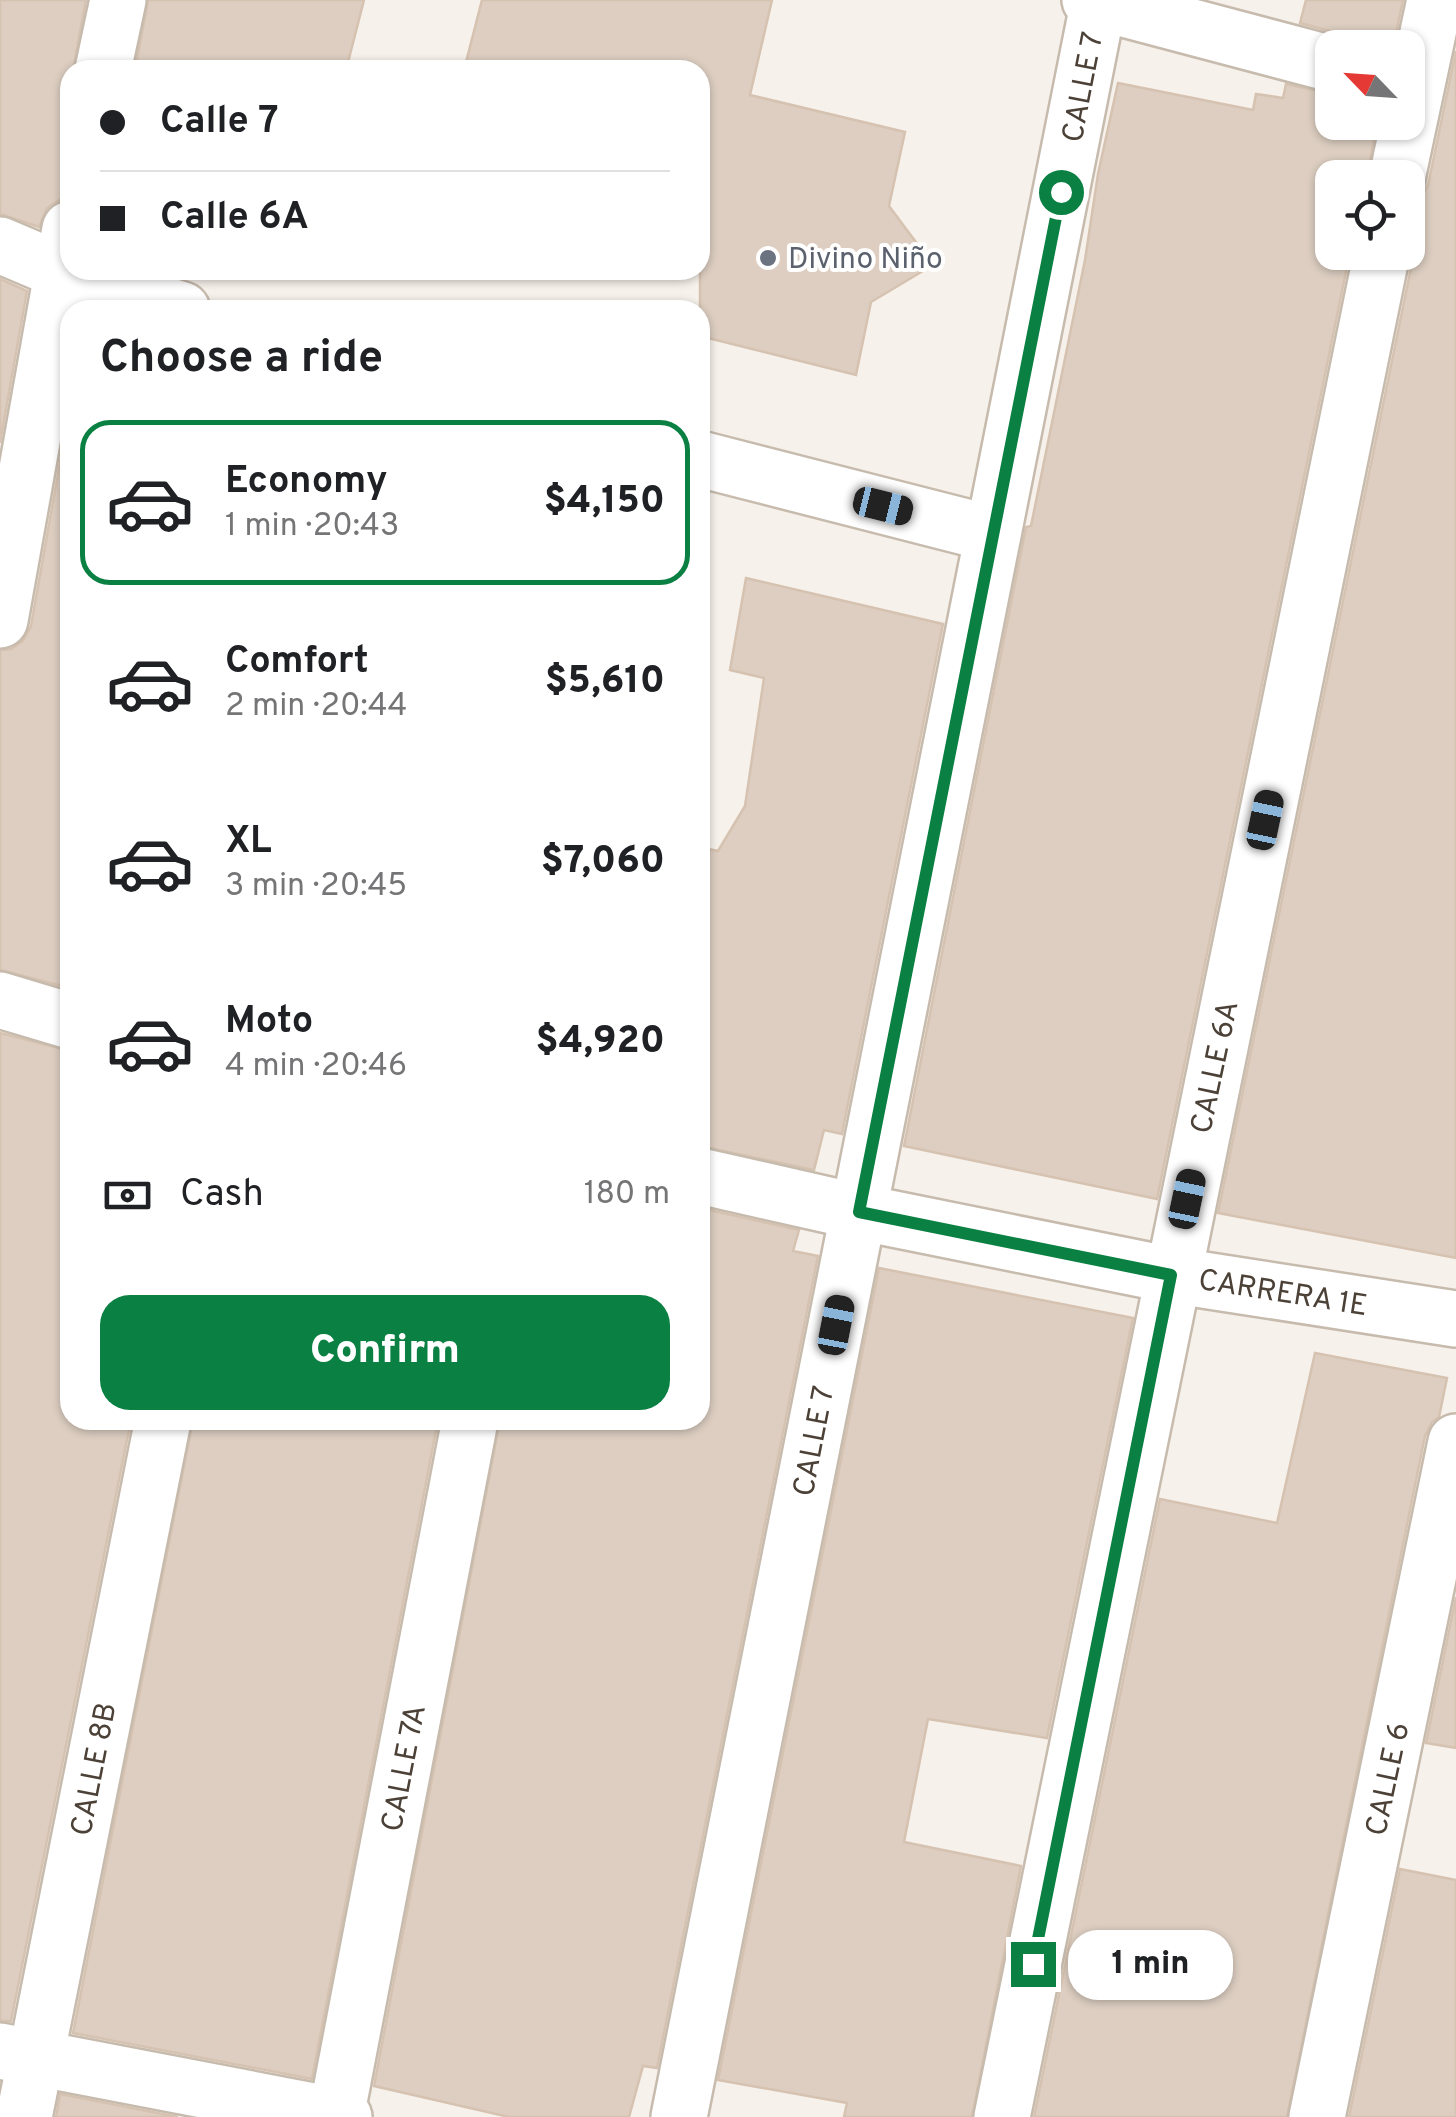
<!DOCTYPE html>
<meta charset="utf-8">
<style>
body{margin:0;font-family:Overpass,sans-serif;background:#f2f2f2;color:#202124;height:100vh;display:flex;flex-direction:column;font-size:38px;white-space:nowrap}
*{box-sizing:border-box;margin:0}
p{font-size:32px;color:#757577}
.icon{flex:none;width:55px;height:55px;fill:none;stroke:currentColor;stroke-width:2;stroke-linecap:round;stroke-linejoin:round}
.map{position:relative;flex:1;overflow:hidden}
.panel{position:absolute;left:60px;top:300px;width:650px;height:1130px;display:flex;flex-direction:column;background:#fff;border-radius:30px;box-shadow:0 2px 8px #0004}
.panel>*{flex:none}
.top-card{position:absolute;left:60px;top:60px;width:650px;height:220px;border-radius:30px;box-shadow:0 2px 8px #0004;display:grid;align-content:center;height:220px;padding:0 40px;background:#fff}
.needle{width:65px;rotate:295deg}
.controls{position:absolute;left:1315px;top:30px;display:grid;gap:20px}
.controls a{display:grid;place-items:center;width:110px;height:110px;border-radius:20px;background:#fff;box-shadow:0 2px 8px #0004;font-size:50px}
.end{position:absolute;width:45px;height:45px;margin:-22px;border:12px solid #0b8043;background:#fff;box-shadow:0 0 0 5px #fff}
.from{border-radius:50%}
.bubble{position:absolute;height:70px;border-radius:30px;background:#fff;box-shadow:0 2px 8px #0004;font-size:32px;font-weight:800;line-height:70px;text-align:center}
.car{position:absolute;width:30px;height:60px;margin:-30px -15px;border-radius:12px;box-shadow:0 0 8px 2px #0007;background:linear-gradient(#222 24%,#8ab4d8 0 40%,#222 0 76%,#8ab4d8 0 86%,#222 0)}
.top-card b{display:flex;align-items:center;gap:35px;height:95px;font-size:38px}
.top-card b+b{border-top:2px solid #e0e0e0}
.top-card i{width:25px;height:25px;background:#202124}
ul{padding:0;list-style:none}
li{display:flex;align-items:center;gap:30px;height:165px;margin:0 20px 15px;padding:0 20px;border:5px solid transparent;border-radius:30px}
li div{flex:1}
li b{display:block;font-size:38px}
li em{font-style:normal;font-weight:800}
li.current{border-color:#0b8043}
li>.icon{width:90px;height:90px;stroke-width:1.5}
h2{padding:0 40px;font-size:45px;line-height:120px}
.pay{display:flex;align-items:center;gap:25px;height:110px;padding:0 40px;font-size:38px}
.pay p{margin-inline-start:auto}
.primary-button{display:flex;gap:20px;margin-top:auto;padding:20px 40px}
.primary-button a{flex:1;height:115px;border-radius:30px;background:#0b8043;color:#fff;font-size:40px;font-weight:800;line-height:115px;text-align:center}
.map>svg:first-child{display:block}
.building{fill:#ddcec1;stroke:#d6c2b0;stroke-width:2.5}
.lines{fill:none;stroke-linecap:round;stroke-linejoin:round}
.street-casing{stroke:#c7bbae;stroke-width:60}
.street{stroke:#fff;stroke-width:55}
.route{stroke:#0b8043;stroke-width:12}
.worship-dot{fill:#6b7280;stroke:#fff;stroke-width:4}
.labels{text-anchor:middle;stroke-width:8;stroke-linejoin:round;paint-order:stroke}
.street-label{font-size:30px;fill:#4c4137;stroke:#fff}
.worship-label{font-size:30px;fill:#5b616d;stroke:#fff;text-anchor:start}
</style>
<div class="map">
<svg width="1456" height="2117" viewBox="0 0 1456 2117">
<rect width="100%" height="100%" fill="#f7f1eb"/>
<g class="building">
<path d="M0 0H86L73 70H70V199L59 200 47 208 39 227 0 214Z"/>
<path d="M148 0H364L346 70H135Z"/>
<path d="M482 0H772L750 95 905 132 889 206 933 265 871 302 856 375 700 336V70H464Z"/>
<path d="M1306 0H1403L1393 48H1357L1341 34 1300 23Z"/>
<path d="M1456 51V1258L1218 1213 1413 258 1412 243 1408 236V207L1421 198 1428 185Z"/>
<path d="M1118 83 1253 110 1256 94 1283 98 1286 84 1332 94V122H1377L1367 178H1332V252H1350L1157 1199 904 1146 1026 527 1031 526 1085 260 1098 174Z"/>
<path d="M0 279 27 291 0 443Z"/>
<path d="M70 406V988L0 970V650L11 649 23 641 31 626Z"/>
<path d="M746 578 943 624 842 1134 824 1130 814 1170 700 1146V847L718 851 745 806 764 678 730 670Z"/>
<path d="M0 1033 70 1051V1420H131L11 2021H0Z"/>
<path d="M700 1208 799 1230 793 1251 818 1256 657 2068 643 2066 629 2117H509L374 2086 500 1420H700Z"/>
<path d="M879 1268 1133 1318 1047 1738 928 1719 904 1842 1021 1866 972 2117H844L847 2103 718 2080Z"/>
<path d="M1315 1353 1447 1378 1439 1417 1432 1422 1425 1436 1287 2117H1034L1160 1499 1277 1523Z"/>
<path d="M193 1420H438L312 2079 73 2033Z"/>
<path d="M1456 1597V1748L1426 1743Z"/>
<path d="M1400 1869 1456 1880V2117H1349Z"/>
<path d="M60 2094 178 2117H56Z"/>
</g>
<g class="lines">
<defs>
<g id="street">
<path d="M1090 0 1332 64"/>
<path d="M103 70 118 0"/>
<path d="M1397 178 1435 0"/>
<path d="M0 245 61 271 182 310"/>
<path d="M700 459 993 534"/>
<path d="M0 620 70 229"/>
<path d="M0 1000 70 1021"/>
<path d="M700 1176 859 1212 1171 1275 1456 1319"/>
<path d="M0 2051 344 2117"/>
<path d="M24 2117 163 1420"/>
<path d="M336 2117 470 1420"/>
<path d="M679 2117 1099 0"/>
<path d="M1002 2117 1382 252"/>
<path d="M1317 2117 1456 1442"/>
</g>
</defs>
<use href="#street" class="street-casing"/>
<use href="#street" class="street"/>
</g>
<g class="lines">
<path class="route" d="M1033 1964 1171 1275 859 1212 1061 192"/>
</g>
<circle class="worship-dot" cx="768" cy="258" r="10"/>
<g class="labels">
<g class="street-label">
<text transform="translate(1082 87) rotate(-79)" y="10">CALLE 7</text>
<text transform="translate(1214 1067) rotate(-78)" y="10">CALLE 6A</text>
<text transform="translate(1283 1292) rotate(9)" y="10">CARRERA 1E</text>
<text transform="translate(813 1441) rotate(-79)" y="10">CALLE 7</text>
<text transform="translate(403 1768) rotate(-79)" y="10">CALLE 7A</text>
<text transform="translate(93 1769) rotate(-79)" y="10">CALLE 8B</text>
<text transform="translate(1387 1779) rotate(-78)" y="10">CALLE 6</text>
</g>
<g class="worship-label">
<text x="788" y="268">Divino Niño</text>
</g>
</g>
</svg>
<div class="controls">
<a><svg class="needle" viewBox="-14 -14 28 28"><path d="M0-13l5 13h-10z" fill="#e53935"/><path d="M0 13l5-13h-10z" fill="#757577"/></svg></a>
<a><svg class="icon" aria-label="locate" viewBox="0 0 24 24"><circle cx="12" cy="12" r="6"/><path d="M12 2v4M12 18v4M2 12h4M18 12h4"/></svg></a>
</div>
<i class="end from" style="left:1061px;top:192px"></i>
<i class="end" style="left:1033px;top:1964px"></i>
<div class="bubble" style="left:1068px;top:1930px;width:165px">1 min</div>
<i class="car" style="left:883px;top:506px;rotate:104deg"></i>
<i class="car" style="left:1265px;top:820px;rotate:12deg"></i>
<i class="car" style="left:1187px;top:1199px;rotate:12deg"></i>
<i class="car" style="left:836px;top:1325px;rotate:11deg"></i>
<div class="top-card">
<b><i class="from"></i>Calle 7</b>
<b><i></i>Calle 6A</b>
</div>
<section class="panel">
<h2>Choose a ride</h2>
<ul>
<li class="current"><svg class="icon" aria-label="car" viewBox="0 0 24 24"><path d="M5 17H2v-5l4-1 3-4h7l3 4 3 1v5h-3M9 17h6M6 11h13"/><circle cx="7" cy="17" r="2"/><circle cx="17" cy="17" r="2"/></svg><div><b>Economy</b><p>1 min · 20:43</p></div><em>$4,150</em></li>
<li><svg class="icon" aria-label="car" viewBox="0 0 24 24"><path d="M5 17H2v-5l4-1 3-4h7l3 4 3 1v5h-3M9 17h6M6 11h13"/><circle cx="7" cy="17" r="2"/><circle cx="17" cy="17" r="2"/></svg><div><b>Comfort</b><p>2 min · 20:44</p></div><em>$5,610</em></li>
<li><svg class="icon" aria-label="car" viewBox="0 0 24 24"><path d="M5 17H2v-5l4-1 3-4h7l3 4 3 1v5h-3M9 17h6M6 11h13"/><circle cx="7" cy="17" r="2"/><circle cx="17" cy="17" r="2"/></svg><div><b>XL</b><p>3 min · 20:45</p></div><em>$7,060</em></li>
<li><svg class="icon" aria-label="car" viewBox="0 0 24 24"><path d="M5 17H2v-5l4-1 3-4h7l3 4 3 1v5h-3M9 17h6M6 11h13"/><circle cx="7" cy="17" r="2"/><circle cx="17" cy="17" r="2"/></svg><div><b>Moto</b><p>4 min · 20:46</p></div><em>$4,920</em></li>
</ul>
<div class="pay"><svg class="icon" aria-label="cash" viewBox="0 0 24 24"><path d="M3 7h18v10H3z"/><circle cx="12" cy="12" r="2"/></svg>Cash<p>180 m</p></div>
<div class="primary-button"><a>Confirm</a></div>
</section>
</div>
